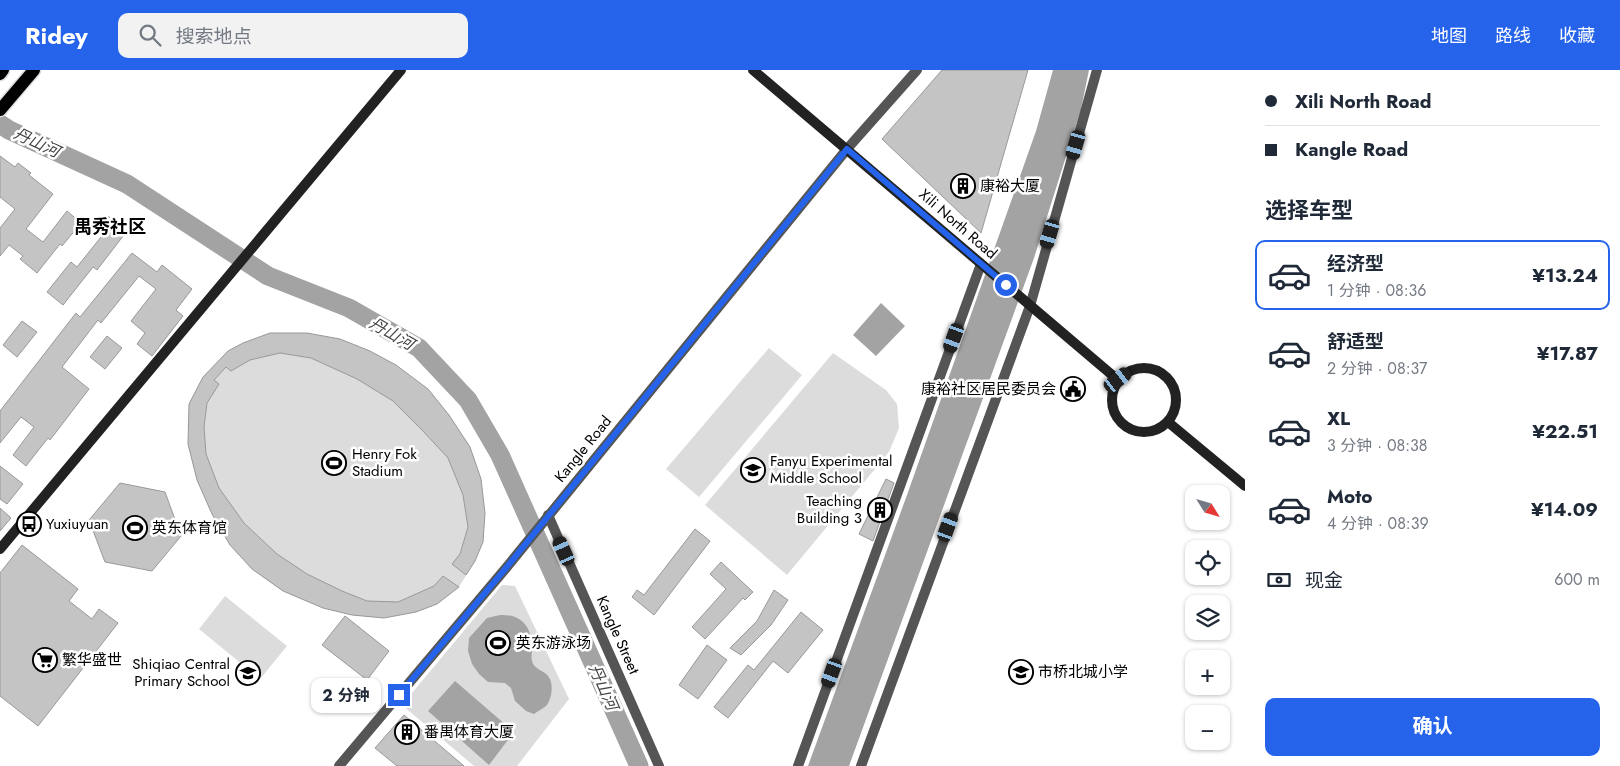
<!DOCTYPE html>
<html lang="zh">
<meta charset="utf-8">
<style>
body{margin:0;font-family:Jost,"Noto Sans SC",sans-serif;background:#f2f2f3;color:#1f2937;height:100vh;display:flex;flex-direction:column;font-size:19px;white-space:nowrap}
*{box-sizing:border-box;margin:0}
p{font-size:16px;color:#747a83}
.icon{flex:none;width:28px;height:28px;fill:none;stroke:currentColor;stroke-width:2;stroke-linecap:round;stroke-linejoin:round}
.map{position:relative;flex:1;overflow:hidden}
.details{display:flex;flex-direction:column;background:#fff;width:375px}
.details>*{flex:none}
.top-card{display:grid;align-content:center;height:110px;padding:0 20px;background:#fff}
.needle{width:32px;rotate:127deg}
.fabs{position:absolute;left:1185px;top:415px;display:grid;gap:10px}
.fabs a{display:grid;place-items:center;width:45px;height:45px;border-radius:10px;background:#fff;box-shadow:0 1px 4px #0004;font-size:25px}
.end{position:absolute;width:22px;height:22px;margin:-11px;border:6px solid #2563eb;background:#fff;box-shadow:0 0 0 2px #fff}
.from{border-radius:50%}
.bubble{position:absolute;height:35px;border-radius:10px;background:#fff;box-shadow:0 1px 4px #0004;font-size:16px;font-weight:700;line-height:35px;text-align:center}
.car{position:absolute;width:15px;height:30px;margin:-15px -8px;border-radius:6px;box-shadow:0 0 4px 1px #0007;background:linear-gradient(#222 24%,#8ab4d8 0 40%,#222 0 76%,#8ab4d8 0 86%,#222 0)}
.top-card b{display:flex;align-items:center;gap:18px;height:48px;font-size:19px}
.top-card b+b{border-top:1px solid #e0e1e3}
.top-card i{width:12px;height:12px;background:#1f2937}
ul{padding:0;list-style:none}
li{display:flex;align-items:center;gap:15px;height:70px;margin:0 10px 8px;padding:0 10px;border:2px solid transparent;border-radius:10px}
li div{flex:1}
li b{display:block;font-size:19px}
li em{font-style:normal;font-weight:700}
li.selected{border-color:#2563eb}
li>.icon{width:45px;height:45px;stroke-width:1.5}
h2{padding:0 20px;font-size:22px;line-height:60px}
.pay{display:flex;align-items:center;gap:12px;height:55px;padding:0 20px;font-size:19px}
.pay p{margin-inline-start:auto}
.primary-button{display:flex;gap:10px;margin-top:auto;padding:10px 20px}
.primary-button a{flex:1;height:58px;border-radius:10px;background:#2563eb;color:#fff;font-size:20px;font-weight:700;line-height:58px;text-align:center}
header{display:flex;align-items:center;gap:30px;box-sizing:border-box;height:70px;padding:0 25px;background:#2563eb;color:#fff}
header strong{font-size:24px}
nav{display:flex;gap:28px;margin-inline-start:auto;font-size:18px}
.search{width:350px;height:45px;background:#f2f2f3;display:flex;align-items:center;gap:12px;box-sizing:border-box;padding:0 18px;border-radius:10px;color:#747a83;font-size:19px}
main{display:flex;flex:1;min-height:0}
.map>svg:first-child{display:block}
.green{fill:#dcdcdc}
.water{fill:#a3a3a3}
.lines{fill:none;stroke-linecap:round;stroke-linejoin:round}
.river{stroke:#a3a3a3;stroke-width:19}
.building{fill:#c4c4c4;stroke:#999}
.primary-casing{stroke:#dbdbdb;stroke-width:15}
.street{stroke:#555;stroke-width:10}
.secondary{stroke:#222;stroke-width:10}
.primary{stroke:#000;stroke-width:12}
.route{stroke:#2563eb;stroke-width:6}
.labels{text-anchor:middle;stroke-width:5;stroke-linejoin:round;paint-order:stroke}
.poi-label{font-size:15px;fill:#000;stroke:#fff;text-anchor:start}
.street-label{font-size:15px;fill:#000;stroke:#fff}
.water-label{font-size:16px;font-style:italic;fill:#444;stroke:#fff}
.quarter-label{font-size:18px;font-weight:bold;fill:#000;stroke:#fff}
</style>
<header>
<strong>Ridey</strong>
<div class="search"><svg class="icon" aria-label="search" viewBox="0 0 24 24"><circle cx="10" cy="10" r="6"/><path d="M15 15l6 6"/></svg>搜索地点</div>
<nav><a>地图</a><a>路线</a><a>收藏</a></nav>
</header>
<main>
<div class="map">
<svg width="1245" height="696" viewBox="0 0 1245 696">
<rect width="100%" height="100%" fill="#fff"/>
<g class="green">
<path d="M270 263H307L340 269 428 319 449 345 470 377 481 409 485 443 483 472 475 491 459 517 437 534 384 548 352 545 323 538 283 521 252 499 230 475 212 444 197 410 188 374 189 334 203 307 228 281 243 273Z"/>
<path d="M769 278 802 305 699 427 666 399Z"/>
<path d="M833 283 886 320 897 334 899 358 889 382 787 505 705 435Z"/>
<path d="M502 515 515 516 569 629 517 696H474L402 635Z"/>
<path d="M225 526 287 576 260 609 199 559Z"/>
</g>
<g class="water">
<path d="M1053 0H1089L1081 39 1034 188 849 696H808L907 425 1036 61Z"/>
<path d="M881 233 905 256 876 286 853 265Z"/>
<path d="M500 545C523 544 532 558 532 579 532 583 531 587 532 591 534 600 544 600 548 606 554 613 552 628 547 635 544 638 538 641 534 644L526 641 515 631 511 618 505 613 488 612 479 604 472 594 468 581 469 568 487 548Z"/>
<path d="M455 611 514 662 489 695 428 641Z"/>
</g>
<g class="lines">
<path class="river" d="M0 54 9 60 127 114 268 206 349 238 419 278 468 330 500 385 639 696"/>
</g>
<g class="building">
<path d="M942 0H1028L981 163 882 69Z"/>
<path d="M0 86 15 97 18 93 31 103 29 105 53 124 26 159 43 172 67 141 81 153 62 176 60 174 37 203 20 189 23 186 9 175 0 186V158L15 139 0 127Z"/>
<path d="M108 146 127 161 97 200 93 197 63 235 47 222 71 192 77 197 105 162 99 158Z"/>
<path d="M132 183 157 202 162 195 192 219 176 240 183 246 152 286 137 274 145 263 131 251 156 219 139 206 101 253 98 250 62 297 89 319 50 370 48 368 26 396 13 385 34 357 21 347 0 373V341L76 243 80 247Z"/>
<path d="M22 251 37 262 17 287 3 275Z"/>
<path d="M270 263H307L340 269 370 281 396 295 428 319 449 345 470 377 481 409 485 443 483 472 475 491 466 505 452 494 460 484 468 457 463 425 448 388 422 360 393 331 357 309 311 288 280 283 250 290 231 301 226 297 214 310 219 314 207 333 204 357 206 384 219 418 244 453 277 484 307 504 342 521 367 531 398 532 434 516 443 506 459 517 437 534 416 542 384 548 352 545 323 538 283 521 252 499 230 475 212 444 197 410 188 374 189 334 203 307 228 281 243 273Z"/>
<path d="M107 266 122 278 105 299 90 287Z"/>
<path d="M0 396 23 414 7 434 0 429Z"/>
<path d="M886 409 894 413 873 471 859 464Z"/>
<path d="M120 413 165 422 181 466 152 501 105 492 89 450Z"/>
<path d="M0 438 11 448 0 461Z"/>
<path d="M695 459 710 471 654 545 632 527 637 520 644 525Z"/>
<path d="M22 475 78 519 69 531 92 549 99 539 118 553 38 656 0 626V503Z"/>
<path d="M721 492 753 522 745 530 743 528 705 569 692 557 726 519 710 504Z"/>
<path d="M774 520 788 530 771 555 741 585 730 578 757 551Z"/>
<path d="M801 542 823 560 788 603 773 591 728 648 714 637 748 595 754 600Z"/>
<path d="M345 546 389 581 367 610 322 575Z"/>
<path d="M707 575 727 590 698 629 679 615Z"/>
<path d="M404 645 464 696H397L375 678Z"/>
</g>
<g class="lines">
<defs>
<g id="primary">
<path d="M0 4 3 0"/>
<path d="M0 40 34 0"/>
</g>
</defs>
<use href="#primary" class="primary-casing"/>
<g class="street">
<path d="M548 445 659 696"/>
<path d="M339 696 506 498 847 79 917 0"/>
<path d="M798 696 981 194"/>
<path d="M861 696 1030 236 1097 0"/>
</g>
<g class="secondary">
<path d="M753 0 1118 310"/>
<circle cx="1144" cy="330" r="32"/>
<path d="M1168 352 1245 416"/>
<path d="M0 479 401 0"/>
</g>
<use href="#primary" class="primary"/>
</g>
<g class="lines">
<path class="route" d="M399 625 506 498 847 79 1006 215"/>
</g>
<defs>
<symbol id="building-ring" viewBox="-11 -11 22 22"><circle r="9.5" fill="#fff" stroke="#000" stroke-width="1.5"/><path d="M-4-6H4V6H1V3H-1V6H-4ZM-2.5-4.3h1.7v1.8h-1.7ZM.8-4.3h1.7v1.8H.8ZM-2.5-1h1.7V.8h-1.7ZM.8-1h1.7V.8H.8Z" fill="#000"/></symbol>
<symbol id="civic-ring" viewBox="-11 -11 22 22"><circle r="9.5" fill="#fff" stroke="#000" stroke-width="1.5"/><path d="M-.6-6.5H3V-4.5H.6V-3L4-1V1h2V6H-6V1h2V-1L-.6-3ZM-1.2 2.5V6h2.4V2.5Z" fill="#000"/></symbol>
<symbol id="stadium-ring" viewBox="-11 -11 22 22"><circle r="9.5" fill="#fff" stroke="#000" stroke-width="1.5"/><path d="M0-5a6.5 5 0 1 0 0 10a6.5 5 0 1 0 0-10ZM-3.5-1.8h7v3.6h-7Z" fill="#000"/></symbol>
<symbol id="school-ring" viewBox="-11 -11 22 22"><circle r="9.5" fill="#fff" stroke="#000" stroke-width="1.5"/><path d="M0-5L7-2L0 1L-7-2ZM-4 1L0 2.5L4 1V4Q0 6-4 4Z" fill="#000"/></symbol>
<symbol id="bus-ring" viewBox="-11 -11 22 22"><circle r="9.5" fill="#fff" stroke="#000" stroke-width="1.5"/><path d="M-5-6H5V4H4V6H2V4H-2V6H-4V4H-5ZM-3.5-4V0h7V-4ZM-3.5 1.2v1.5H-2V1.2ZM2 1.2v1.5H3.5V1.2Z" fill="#000"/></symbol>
<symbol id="supermarket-ring" viewBox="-11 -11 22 22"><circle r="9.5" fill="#fff" stroke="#000" stroke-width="1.5"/><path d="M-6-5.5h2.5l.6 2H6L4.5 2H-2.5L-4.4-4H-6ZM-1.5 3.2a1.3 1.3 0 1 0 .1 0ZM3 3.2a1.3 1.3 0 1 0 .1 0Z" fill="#000"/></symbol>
</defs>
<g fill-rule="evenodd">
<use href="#building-ring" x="949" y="102" width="28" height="28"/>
<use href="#civic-ring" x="1059" y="305" width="28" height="28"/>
<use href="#stadium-ring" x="320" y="379" width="28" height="28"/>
<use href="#school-ring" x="739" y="386" width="28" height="28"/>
<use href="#building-ring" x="866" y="426" width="28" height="28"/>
<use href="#bus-ring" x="15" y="440" width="28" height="28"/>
<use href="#stadium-ring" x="121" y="444" width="28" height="28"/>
<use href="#stadium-ring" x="484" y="559" width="28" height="28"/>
<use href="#supermarket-ring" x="31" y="576" width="28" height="28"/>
<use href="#school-ring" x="1007" y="588" width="28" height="28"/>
<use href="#school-ring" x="234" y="589" width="28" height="28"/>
<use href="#building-ring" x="393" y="648" width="28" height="28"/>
</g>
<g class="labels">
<g class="poi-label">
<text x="980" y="121">康裕大厦</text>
<text x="1056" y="324" text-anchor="end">康裕社区居民委员会</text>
<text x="352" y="389">Henry Fok<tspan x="352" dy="17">Stadium</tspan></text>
<text x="770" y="396">Fanyu Experimental<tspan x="770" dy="17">Middle School</tspan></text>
<text x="862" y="436" text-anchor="end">Teaching<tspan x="862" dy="17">Building 3</tspan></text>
<text x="46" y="459">Yuxiuyuan</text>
<text x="152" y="463">英东体育馆</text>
<text x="516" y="578">英东游泳场</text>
<text x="62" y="595">繁华盛世</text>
<text x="230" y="599" text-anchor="end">Shiqiao Central<tspan x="230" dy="17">Primary School</tspan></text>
<text x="1038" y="607">市桥北城小学</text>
<text x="424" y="667">番禺体育大厦</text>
</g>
<g class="street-label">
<text transform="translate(958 154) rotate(41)" y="5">Xili North Road</text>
<text transform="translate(583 379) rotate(-51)" y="5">Kangle Road</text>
<text transform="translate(618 565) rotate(66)" y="5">Kangle Street</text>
</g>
<g class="water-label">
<text transform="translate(37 72) rotate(25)" y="6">丹山河</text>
<text transform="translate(392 263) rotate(30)" y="6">丹山河</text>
<text transform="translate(604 617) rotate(66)" y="6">丹山河</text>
</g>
<g class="quarter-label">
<text x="110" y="163">禺秀社区</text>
</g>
</g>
</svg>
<div class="fabs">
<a><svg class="needle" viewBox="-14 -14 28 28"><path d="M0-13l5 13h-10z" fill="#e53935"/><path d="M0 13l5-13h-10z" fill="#747a83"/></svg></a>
<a><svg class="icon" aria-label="locate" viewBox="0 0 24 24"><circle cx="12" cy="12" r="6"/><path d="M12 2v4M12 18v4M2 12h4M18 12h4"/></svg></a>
<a><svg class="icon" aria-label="layers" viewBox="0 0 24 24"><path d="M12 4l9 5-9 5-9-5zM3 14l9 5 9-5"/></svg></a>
<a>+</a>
<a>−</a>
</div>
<i class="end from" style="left:1006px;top:215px"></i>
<i class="end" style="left:399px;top:625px"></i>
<div class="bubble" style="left:311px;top:608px;width:70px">2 分钟</div>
<i class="car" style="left:1076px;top:75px;rotate:196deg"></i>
<i class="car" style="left:1050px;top:164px;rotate:196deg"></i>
<i class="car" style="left:954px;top:268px;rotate:200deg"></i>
<i class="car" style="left:1118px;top:310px;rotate:52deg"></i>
<i class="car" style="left:948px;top:457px;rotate:20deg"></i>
<i class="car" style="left:564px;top:481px;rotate:336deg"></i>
<i class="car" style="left:832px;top:603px;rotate:200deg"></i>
</div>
<section class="details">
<div class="top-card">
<b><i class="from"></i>Xili North Road</b>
<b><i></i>Kangle Road</b>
</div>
<h2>选择车型</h2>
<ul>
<li class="selected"><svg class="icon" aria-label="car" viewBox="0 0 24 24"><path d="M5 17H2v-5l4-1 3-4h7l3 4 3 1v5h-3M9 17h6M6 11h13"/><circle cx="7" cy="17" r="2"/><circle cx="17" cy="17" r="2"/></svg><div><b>经济型</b><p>1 分钟 · 08:36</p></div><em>¥13.24</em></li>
<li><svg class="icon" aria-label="car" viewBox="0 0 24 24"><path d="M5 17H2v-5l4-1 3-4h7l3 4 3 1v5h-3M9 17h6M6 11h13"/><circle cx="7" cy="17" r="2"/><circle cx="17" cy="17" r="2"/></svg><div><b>舒适型</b><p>2 分钟 · 08:37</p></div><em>¥17.87</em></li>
<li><svg class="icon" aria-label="car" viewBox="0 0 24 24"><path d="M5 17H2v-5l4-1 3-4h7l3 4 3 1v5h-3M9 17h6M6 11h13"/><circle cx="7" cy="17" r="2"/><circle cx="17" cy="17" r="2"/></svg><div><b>XL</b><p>3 分钟 · 08:38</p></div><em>¥22.51</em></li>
<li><svg class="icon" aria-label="car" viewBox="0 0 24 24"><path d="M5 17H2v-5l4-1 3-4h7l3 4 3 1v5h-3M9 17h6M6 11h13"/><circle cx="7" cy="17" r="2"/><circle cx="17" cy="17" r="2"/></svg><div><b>Moto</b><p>4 分钟 · 08:39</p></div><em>¥14.09</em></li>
</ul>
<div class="pay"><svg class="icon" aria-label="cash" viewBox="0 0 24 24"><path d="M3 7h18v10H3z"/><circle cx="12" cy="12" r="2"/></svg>现金<p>600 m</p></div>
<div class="primary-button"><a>确认</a></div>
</section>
</main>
